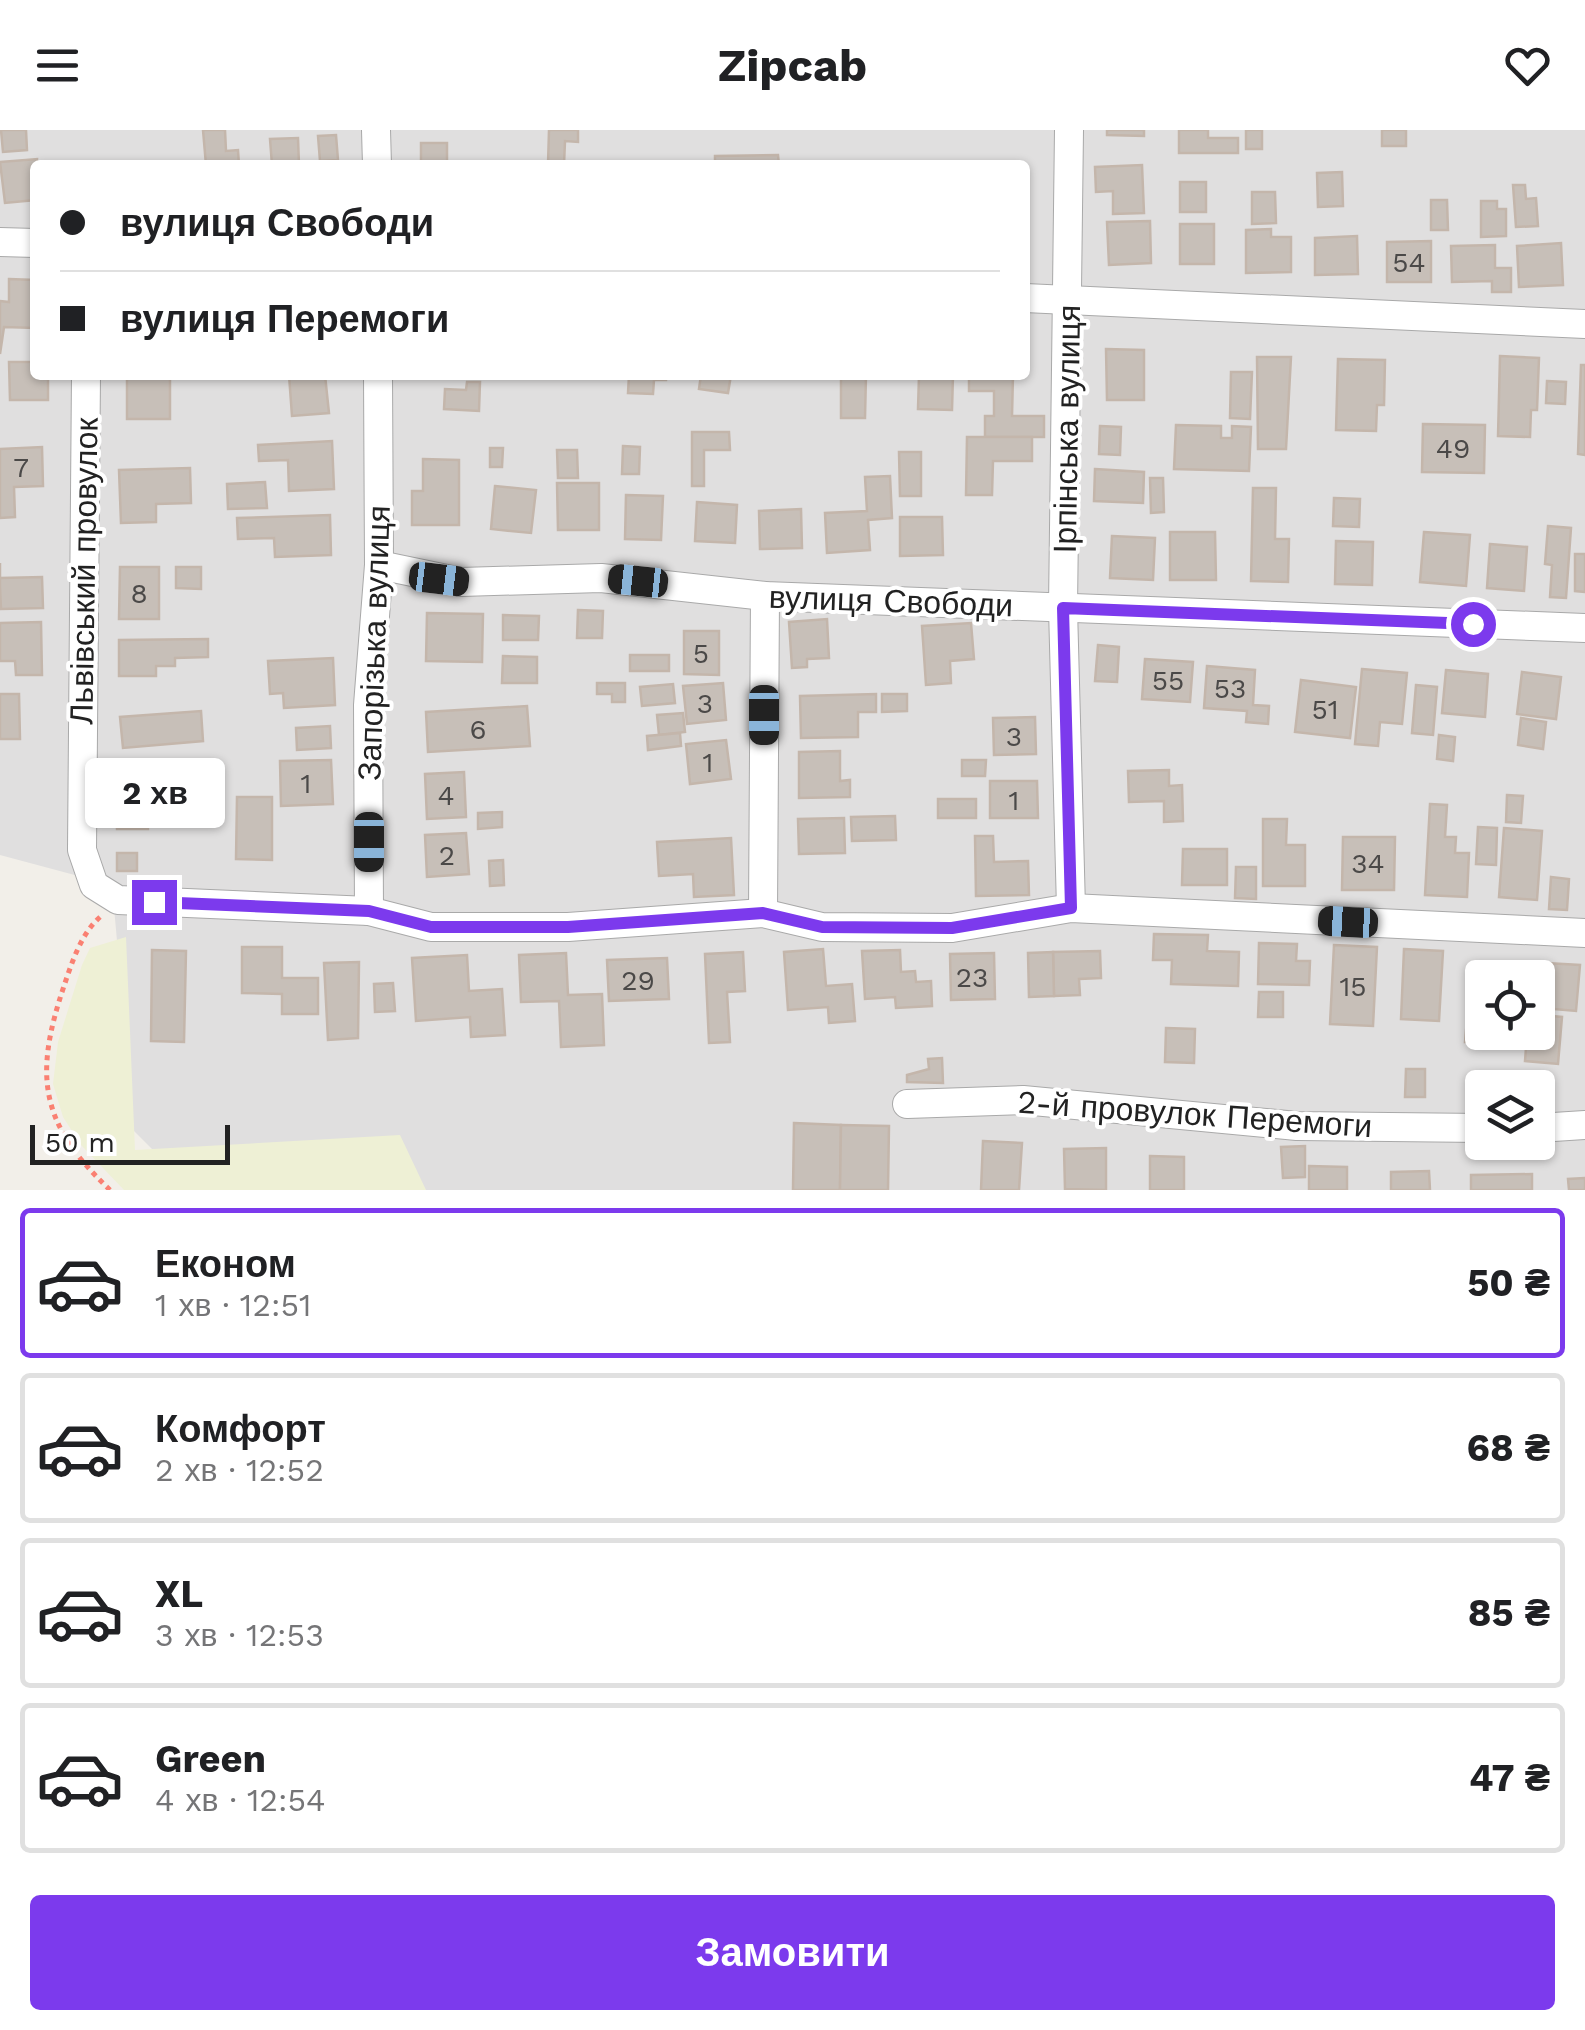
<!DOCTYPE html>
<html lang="uk">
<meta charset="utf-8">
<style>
body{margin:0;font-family:"Work Sans",sans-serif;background:#f6f6f6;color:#202124;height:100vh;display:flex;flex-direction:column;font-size:38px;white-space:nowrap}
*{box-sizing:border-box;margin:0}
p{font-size:32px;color:#757577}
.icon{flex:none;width:55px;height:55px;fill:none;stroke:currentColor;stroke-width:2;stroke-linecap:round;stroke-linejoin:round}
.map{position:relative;height:1060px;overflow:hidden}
.details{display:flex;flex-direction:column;background:#fff;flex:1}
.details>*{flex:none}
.guide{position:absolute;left:30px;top:30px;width:1000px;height:220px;border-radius:10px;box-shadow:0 2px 8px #0004;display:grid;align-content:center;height:220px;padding:0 30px;background:#fff}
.controls{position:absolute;left:1465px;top:830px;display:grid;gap:20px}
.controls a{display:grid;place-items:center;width:90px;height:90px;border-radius:10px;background:#fff;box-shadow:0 2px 8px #0004;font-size:50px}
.scale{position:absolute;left:30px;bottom:25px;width:200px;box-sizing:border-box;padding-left:10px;border:5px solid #222;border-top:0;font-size:28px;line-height:35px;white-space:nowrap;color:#222;-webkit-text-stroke:8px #fff;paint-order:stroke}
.end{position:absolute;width:45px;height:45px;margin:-22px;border:12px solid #7c3aed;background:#fff;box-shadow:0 0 0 5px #fff}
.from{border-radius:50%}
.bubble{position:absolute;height:70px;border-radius:10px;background:#fff;box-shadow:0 2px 8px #0004;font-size:32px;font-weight:700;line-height:70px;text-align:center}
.car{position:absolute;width:30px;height:60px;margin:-30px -15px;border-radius:12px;box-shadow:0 0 8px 2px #0007;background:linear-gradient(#222 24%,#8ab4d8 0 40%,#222 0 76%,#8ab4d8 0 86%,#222 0)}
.guide b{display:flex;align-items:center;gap:35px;height:95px;font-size:38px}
.guide b+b{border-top:2px solid #e0e0e0}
.guide i{width:25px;height:25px;background:#202124}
ul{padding:18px 0 0;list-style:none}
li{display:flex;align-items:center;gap:30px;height:150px;margin:0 20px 15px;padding:0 10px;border:5px solid #e0e0e0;border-radius:10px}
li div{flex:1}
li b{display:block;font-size:38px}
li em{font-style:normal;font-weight:700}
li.selected{border-color:#7c3aed}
li>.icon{width:90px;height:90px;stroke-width:1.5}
.action{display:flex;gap:20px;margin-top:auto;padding:20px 30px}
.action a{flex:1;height:115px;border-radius:10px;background:#7c3aed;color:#fff;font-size:40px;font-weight:700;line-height:115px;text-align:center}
header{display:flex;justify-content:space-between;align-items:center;height:130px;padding:0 30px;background:#fff;font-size:45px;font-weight:700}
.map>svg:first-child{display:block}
.residential{fill:#e0dfdf;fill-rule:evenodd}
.farmland{fill:#eef0d5}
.building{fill:#c7bfb8;stroke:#c4b6ab;stroke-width:2.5}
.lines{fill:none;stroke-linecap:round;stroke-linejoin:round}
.minor-casing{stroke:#a9a9a9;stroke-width:30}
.path{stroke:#fa8072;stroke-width:5;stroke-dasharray:5 5;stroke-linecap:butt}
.minor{stroke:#fff;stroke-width:28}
.route{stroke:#7c3aed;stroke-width:12}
.labels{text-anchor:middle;stroke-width:8;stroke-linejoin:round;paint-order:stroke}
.number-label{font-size:28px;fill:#4b4948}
.street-label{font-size:32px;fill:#222;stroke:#fff}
</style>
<header><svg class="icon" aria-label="menu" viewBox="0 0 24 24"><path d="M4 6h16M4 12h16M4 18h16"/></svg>Zipcab<svg class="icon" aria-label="heart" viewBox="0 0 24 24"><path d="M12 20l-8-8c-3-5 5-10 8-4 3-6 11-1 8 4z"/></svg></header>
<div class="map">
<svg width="1585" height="1060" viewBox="0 0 1585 1060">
<rect width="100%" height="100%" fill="#f2efe9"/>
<path class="residential" d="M0 0H1585V1060H193L134 1001 112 755 0 725ZM35 35H1025V245H35ZM1482 848H1538V902H1482ZM1482 958H1538V1012H1482Z"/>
<path class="farmland" d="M126 807 135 1020 400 1005 426 1060H124L81 1015 63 987 53 954 58 912 82 835 90 818Z"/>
<g class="building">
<path d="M1 0H26L27 20 3 22Z"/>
<path d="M203 0H225L226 21 238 20 239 35H206Z"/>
<path d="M549 0H578V12L565 11 564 35H548Z"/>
<path d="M1107 0H1144V6L1107 5Z"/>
<path d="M1179 0H1208V8H1238V23H1179Z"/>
<rect x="1246" y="0" width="16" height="19"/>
<rect x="1382" y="0" width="24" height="16"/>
<path d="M336 5 338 30 320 31 318 6Z"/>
<path d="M298 8 299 35H272L270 9Z"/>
<rect x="421" y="13" width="26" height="22"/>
<path d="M778 25 779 35H715V26Z"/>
<path d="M37 29 35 70 5 73 0 32Z"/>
<path d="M1142 35 1144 83 1113 84V61L1096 62 1095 37Z"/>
<path d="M1342 42 1343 76 1318 77 1317 43Z"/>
<rect x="1180" y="52" width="26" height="30"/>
<path d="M1513 55H1525L1526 69 1536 68 1538 96 1516 97Z"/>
<path d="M1252 62H1275L1276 93 1252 94Z"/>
<path d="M1431 70H1447L1448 100H1431Z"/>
<path d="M1481 71H1497V79H1506V106L1481 107Z"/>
<path d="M1150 91 1151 133 1109 135 1107 92Z"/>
<rect x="1180" y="94" width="34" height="40"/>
<path d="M1271 99V107H1291V142L1246 143V100Z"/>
<path d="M1357 106 1358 144 1315 145V108Z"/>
<path d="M1431 111V152H1387V112Z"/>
<path d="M1561 113 1563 155 1519 157 1517 116Z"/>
<path d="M1495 115V138H1511V162H1492V151L1452 152 1451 116Z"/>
<path d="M9 149 35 150V198L4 197 0 224V171L9 172Z"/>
<path d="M1106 219 1144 220V270H1107Z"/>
<path d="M1500 226 1539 228 1537 280H1531L1530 307 1498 306Z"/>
<path d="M1257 227H1291L1286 319H1258Z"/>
<path d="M1338 229 1385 230 1384 275H1377L1376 301 1336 300Z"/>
<path d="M9 232H35V245H48V270H10Z"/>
<path d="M1581 235H1585V325L1578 324Z"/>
<path d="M1231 242H1252L1250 289 1230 288Z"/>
<rect x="127" y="245" width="43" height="44"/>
<path d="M289 245H325L329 283 292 286Z"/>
<path d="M629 245H666V250H654L653 264 628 263Z"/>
<path d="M701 245H731L728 263 699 259Z"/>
<path d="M841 245H866L865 288H841Z"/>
<path d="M919 245H953L952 280 918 279Z"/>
<path d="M969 245H1013L1012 286H1044V307H985V286H994V261H969Z"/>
<path d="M1547 251 1566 252 1565 274 1546 273Z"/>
<path d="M467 252H480L479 281 444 279 445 259 466 260Z"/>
<path d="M1423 294 1485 295 1484 343 1422 342Z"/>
<path d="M1176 295 1221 296V308H1232V296L1251 297 1249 341 1174 339Z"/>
<path d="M1100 296 1121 297 1120 325 1099 324Z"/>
<path d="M692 302H729L730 320H704V356H692Z"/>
<path d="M967 307H1032V331H993L992 365H966Z"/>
<path d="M332 311 334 359 289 361 288 330 259 331 258 315Z"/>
<path d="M623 316 640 317 639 344H622Z"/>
<path d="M42 317 43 356 14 357 15 387 0 388V319Z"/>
<path d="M490 318H503L502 337H490Z"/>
<path d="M557 320H577L578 348H558Z"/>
<path d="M899 322H921V366H900Z"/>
<path d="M423 329 459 330V395H412V361H423Z"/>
<path d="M190 338 191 373 156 374V392L121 393 119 340Z"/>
<path d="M1095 339 1144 342 1143 373 1094 371Z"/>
<path d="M890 346 892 388 868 390 870 420 827 423 825 383 867 381 865 347Z"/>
<path d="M1150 348H1163L1164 382 1151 383Z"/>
<path d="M265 352 267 378 228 379 227 354Z"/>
<path d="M557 353H599V400H558Z"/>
<path d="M495 356 536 360 531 403 491 399Z"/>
<path d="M1253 358H1276L1275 409H1289L1288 452 1251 451Z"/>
<path d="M626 365 663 366 661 410 625 409Z"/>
<path d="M1334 368 1360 369 1359 397 1333 396Z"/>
<path d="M697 372 737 375 735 413 695 411Z"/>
<path d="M801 379 802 418 760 419 759 381Z"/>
<path d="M330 385 331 425 275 427 274 408 238 409 237 388Z"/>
<path d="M900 387H942L943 425 900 426Z"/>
<path d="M1548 396 1571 398 1566 468 1550 467 1552 435 1545 434Z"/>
<path d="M1170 402H1215L1216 450H1170Z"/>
<path d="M1424 402 1470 405 1466 456 1420 452Z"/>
<path d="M1112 406 1155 408 1153 450 1110 448Z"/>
<path d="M1336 411 1373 412 1372 455 1335 454Z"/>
<path d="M1490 414 1527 417 1524 461 1487 458Z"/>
<path d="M1575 424H1585V462L1575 461Z"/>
<path d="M0 433V448L42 447 43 478 1 479 0 458Z"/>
<path d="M120 437H159V489H119Z"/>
<path d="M176 437H201V459L176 458Z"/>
<path d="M578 480 603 481 602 508H577Z"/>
<path d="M427 483 483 484 482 532 426 531Z"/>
<path d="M503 485 539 486 538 510H503Z"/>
<path d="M827 489 829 528 807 529V537L792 538 789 492Z"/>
<path d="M41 492 42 545H16L15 531H0V493Z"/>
<path d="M971 493 974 529 950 531 951 553 926 555 922 496Z"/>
<path d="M684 501H719V545L684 544Z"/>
<path d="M208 509V527L175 528V536H156V546H119V510Z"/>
<path d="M1098 515 1119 517 1117 552 1095 551Z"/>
<rect x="630" y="525" width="39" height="16"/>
<path d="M503 526 537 527V553H502Z"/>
<path d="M333 528 335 575 284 578 283 563 270 564 268 531Z"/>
<path d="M1145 529 1193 532 1190 572 1142 569Z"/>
<path d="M1207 536 1255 540 1253 575 1269 576 1268 594 1246 592 1247 581 1204 578Z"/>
<path d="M1362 539 1407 543 1402 594 1380 592 1378 616 1355 614Z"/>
<path d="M1446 540 1488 544 1485 587 1442 583Z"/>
<path d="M1522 542 1561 547 1556 589 1517 584Z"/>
<path d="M1301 550 1356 557 1350 608 1295 602Z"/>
<path d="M597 553H625V572H612V564H597Z"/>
<path d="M723 553 726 590 687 594 683 556Z"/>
<path d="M673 554 675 573 642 576 640 557Z"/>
<path d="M1416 555 1437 557 1433 605 1412 603Z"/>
<path d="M0 564H19L20 609H0Z"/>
<path d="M876 564V582H858V607L801 608 800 566Z"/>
<path d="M882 564H907V581L882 582Z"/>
<path d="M527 576 530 616 428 622 426 582Z"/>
<path d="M201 581 203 611 123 618 120 587Z"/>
<path d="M683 583 685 602 659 605 657 585Z"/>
<path d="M1035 587 1036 624 994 625 993 588Z"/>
<path d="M1521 588 1546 592 1543 619 1518 615Z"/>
<path d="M330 596 331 618 297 620 296 598Z"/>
<path d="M680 603 681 616 648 620 647 606Z"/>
<path d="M1439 605 1455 607 1453 631 1437 629Z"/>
<path d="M726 610 731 649 690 654 686 614Z"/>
<path d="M840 621V651L850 650V667L799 668V622Z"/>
<path d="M331 630 333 674 281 676 280 631Z"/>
<path d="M962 630H986L985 646H962Z"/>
<path d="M1169 640V656L1182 655 1183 691 1164 692V671L1129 672 1128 641Z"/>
<path d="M464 642 466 687 427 689 425 644Z"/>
<path d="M198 650 199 672H187V680H176L175 651Z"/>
<path d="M990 651H1037L1038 688H990Z"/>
<path d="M147 652 148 699H117L116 653Z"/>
<path d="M1507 665 1523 666 1521 693 1506 692Z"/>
<path d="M237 667H272V730L236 729Z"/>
<rect x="938" y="669" width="38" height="19"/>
<path d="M1430 674 1447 675 1445 707H1456L1455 723H1469L1467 767 1425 765Z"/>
<path d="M502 682V697L478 699V683Z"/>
<path d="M895 686 896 710 852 711 851 687Z"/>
<path d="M844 688 845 723 799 724 798 689Z"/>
<path d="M1263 689H1287L1286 715H1305V756H1263Z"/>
<path d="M1478 697 1497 698 1496 735 1476 734Z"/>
<path d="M1504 698 1542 701 1537 770 1499 767Z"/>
<path d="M466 703 469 744 427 747 425 705Z"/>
<path d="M975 706H993L994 732 1028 731 1029 765 976 766Z"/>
<path d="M1343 707H1395L1394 760H1342Z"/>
<path d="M731 708 734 765 694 767 693 744 659 746 657 712Z"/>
<path d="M1183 719H1227V755H1182Z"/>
<rect x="117" y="723" width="20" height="18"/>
<path d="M503 730 504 755 490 756 489 731Z"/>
<path d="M1236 737H1256V769L1235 768Z"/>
<path d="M1551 747 1569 749 1567 780 1549 779Z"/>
<path d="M1154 804 1208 805 1207 821 1239 822 1238 856 1171 854 1172 830H1153Z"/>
<path d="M1259 813 1297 814 1296 831H1310L1309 855 1258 854Z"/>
<path d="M1334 815 1377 817 1373 896 1330 894Z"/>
<path d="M242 817H282V848H318V884H282V864L242 863Z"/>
<path d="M823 819 826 856 852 854 855 891 829 893 828 877 788 880 784 822Z"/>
<path d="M1404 819 1443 821 1439 891 1401 889Z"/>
<path d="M152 820 186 821 184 912 151 911Z"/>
<path d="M900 820 901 842 915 841 916 852 931 851 932 876 896 878 895 867 865 869 862 821Z"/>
<path d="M1100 821 1101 848 1079 849 1080 865 1054 866 1053 822Z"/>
<path d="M743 822 745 861 727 862 730 912 709 913 705 824Z"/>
<path d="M1053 822 1054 866 1029 867 1028 823Z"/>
<path d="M566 823 568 865 602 864 604 915 561 917 559 871 521 872 519 825Z"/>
<path d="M994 823 995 869 951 870 950 824Z"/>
<path d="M467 825 469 861 502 859 505 905 471 907 470 887 416 891 412 828Z"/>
<path d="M667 828 669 869 609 871 607 830Z"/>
<path d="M359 832 358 908 328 910 324 833Z"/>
<path d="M1546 833 1580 835 1576 881 1543 878Z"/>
<path d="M1489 837 1521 839V848H1482V913L1465 912 1471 842 1488 843Z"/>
<path d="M393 853 395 881 375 882 374 854Z"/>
<path d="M1259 862H1283V887H1258Z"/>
<path d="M1540 885 1562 887 1558 934 1525 931 1527 904 1538 905Z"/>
<path d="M1166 898 1195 899 1194 933 1165 932Z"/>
<path d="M942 928 943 953 907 952V945L929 939 928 929Z"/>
<path d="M1406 939H1425V967H1405Z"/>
<path d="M794 993 841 995 840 1060H793Z"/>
<path d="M841 995 889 996 888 1060H840Z"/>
<path d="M983 1011 1022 1013 1019 1060H981Z"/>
<path d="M1305 1016V1047L1283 1048 1281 1017Z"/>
<path d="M1106 1018V1060L1065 1059 1064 1019Z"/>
<path d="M1150 1026 1184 1027V1060H1150Z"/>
<path d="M1309 1036 1347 1037V1060H1309Z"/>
<path d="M1429 1041 1430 1060H1391V1042Z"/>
<path d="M1532 1044V1060H1471V1045Z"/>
<path d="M1585 1048V1060H1569L1568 1049Z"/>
</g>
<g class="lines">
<defs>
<g id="minor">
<path d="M376 0 377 35"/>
<path d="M1069 0 1063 478 1071 778"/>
<path d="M0 112 35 113"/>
<path d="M1025 168 1585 194"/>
<path d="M86 245 82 720 94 755 118 770 369 781 431 797H568L763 783 822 797 952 798 1071 778 1585 803"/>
<path d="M379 435 461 452 601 448 765 466 1585 498"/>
<path d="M369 781 368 575 379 435 378 245"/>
<path d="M763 783 765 466"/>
<path d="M907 974 1023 970 1297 996 1482 998"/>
<path d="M1538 998 1585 995"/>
</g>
</defs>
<use href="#minor" class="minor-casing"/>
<path class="path" d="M100 787C81 804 72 832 64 856 34 945 39 993 110 1060"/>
<use href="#minor" class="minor"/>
</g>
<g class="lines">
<path class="route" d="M154 772 369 781 431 797H568L763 783 822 797 952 798 1071 778 1063 478 1473 494"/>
</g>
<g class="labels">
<g class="number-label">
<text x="1409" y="142">54</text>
<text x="1453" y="328">49</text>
<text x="21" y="347">7</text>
<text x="139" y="473">8</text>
<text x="701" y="533">5</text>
<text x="1168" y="560">55</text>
<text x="1230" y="568">53</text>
<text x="705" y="583">3</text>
<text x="1325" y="589">51</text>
<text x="478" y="609">6</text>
<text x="1014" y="616">3</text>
<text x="708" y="642">1</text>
<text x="306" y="663">1</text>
<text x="446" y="675">4</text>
<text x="1014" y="680">1</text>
<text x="447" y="735">2</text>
<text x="1368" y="743">34</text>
<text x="972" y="857">23</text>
<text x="638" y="860">29</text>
<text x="1353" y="866">15</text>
</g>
<g class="street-label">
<text transform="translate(1067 299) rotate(-89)" y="11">Ірпінська вулиця</text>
<text transform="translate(84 441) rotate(-89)" y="11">Львівський провулок</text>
<text transform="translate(891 471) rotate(2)" y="11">вулиця Свободи</text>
<text transform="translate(374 513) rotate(-88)" y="11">Запорізька вулиця</text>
<text transform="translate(1195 984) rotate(4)" y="11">2-й провулок Перемоги</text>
</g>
</g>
</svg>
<div class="controls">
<a><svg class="icon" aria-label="locate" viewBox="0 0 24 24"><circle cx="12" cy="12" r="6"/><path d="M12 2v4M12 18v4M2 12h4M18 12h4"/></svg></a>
<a><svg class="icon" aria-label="layers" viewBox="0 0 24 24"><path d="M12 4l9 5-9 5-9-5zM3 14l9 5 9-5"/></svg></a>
</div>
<div class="scale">50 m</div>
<i class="end from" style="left:1473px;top:494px"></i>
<i class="end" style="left:154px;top:772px"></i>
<div class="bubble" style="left:85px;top:628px;width:140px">2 хв</div>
<i class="car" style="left:439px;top:449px;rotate:97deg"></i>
<i class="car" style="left:638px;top:451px;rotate:276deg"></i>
<i class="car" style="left:764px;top:585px;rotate:180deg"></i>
<i class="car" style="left:369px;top:712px;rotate:180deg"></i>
<i class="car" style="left:1348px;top:792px;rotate:273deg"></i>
<div class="guide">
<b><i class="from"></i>вулиця Свободи</b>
<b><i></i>вулиця Перемоги</b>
</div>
</div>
<section class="details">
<ul>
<li class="selected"><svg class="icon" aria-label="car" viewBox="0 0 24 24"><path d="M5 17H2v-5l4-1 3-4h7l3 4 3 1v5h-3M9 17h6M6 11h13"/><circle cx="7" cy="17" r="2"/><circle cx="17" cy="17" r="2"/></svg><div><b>Економ</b><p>1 хв · 12:51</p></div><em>50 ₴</em></li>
<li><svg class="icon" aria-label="car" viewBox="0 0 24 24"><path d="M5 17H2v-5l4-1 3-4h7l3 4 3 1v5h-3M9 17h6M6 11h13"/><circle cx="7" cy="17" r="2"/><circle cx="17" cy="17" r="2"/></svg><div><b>Комфорт</b><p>2 хв · 12:52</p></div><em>68 ₴</em></li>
<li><svg class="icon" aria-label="car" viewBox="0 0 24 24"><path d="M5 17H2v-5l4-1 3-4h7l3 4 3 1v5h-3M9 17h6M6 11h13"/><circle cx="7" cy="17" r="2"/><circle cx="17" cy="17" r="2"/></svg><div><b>XL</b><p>3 хв · 12:53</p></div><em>85 ₴</em></li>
<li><svg class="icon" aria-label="car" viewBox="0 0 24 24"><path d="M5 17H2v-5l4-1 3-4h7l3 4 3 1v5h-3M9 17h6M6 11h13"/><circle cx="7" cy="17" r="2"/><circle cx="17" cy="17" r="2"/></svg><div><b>Green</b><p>4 хв · 12:54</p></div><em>47 ₴</em></li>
</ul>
<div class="action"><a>Замовити</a></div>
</section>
